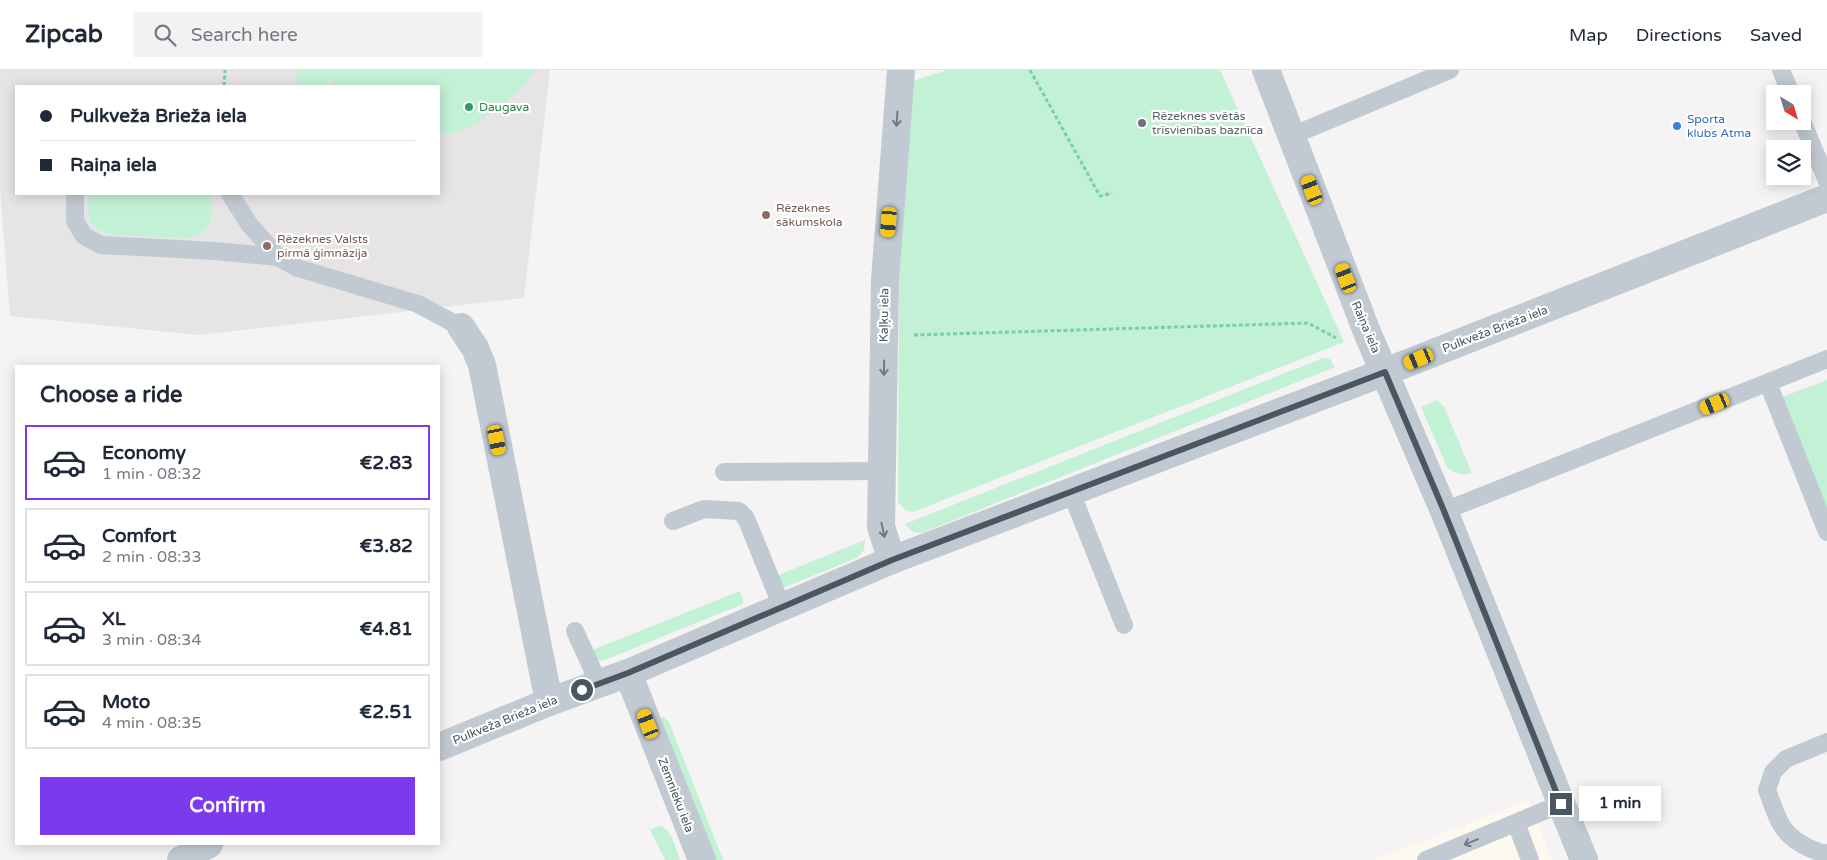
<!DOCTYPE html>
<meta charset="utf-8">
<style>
body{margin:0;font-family:"Varela Round",sans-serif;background:#f2f2f3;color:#1f2937;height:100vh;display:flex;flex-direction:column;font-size:19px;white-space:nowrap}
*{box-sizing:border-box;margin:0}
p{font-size:16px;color:#747a83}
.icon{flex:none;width:28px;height:28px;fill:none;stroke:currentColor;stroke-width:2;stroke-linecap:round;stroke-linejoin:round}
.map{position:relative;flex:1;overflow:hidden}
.details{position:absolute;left:15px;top:295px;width:425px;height:480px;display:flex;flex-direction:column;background:#fff;border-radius:0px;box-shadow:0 2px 12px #0003}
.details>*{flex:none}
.guide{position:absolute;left:15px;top:15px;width:425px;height:110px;border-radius:0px;box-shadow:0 2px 12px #0003;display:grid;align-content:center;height:110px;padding:0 25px;background:#fff}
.needle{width:32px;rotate:142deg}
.buttons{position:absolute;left:1766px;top:15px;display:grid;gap:10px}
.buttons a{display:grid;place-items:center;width:45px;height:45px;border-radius:0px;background:#fff;box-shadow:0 2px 12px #0003;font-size:25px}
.end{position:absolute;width:22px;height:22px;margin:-11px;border:6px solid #4a5661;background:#fff;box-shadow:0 0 0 2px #fff}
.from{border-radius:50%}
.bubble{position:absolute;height:35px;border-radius:0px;background:#fff;box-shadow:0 2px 12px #0003;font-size:16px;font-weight:700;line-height:35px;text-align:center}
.car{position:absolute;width:15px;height:30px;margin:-15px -8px;border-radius:6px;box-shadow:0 0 4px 1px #0007;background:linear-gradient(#f5c518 24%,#345 0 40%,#f5c518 0 76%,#345 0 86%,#f5c518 0)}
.guide b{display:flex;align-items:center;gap:18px;height:48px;font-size:19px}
.guide b+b{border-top:1px solid #e0e1e3}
.guide i{width:12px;height:12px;background:#1f2937}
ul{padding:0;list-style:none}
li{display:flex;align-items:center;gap:15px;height:75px;margin:0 10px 8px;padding:0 15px;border:2px solid #e0e1e3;border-radius:0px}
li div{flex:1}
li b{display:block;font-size:19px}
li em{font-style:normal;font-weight:700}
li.selected{border-color:#7c3aed}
li>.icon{width:45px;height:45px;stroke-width:1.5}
h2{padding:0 25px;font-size:22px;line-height:60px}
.primary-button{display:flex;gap:10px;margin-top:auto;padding:10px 25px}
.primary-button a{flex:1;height:58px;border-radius:0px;background:#7c3aed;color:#fff;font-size:20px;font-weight:700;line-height:58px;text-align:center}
header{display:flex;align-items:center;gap:30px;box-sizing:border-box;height:70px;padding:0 25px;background:#fff;border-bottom:1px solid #e0e1e3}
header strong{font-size:24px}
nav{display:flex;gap:28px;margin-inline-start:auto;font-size:18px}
.search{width:350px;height:45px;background:#f2f2f3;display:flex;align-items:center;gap:12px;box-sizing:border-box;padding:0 18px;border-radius:0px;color:#747a83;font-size:19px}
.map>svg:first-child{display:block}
.commercial{fill:#fdf9ef}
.education{fill:#e6e4e5;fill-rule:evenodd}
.green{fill:#c3f1d5}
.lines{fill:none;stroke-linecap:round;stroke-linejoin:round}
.path{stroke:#7ad0a6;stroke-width:3;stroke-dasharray:4 2.5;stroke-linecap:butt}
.lane{stroke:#c1cad2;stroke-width:18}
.street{stroke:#c1cad2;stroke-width:28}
.oneway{stroke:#6e7983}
.route{stroke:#4a5661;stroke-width:6}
.leisure-dot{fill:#2e9e5b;stroke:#fff;stroke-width:2}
.worship-dot{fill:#6b7280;stroke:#fff;stroke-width:2}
.shop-dot{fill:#3f7fe0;stroke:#fff;stroke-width:2}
.education-dot{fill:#8d6e63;stroke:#fff;stroke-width:2}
.labels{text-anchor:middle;stroke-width:4.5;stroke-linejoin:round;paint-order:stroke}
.leisure-label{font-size:12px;fill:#27864d;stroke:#fff;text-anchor:start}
.worship-label{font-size:12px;fill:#5b616d;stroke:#fff;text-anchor:start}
.shop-label{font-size:12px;fill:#366cbe;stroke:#fff;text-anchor:start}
.education-label{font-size:12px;fill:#785e54;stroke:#fff;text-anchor:start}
.street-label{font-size:12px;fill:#4a5661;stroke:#fff}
</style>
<header>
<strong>Zipcab</strong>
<div class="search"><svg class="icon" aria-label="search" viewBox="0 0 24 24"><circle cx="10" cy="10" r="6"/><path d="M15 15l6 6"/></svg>Search here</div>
<nav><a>Map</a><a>Directions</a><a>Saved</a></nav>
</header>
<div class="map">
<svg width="1827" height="790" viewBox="0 0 1827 790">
<rect width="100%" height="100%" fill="#f5f3f3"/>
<path class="commercial" d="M1528 730 1552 790H1374Z"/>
<path class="education" d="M0 0H550L524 228 198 265 10 246 0 119ZM16 16H439V124H16Z"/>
<g class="green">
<path d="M297 0H535C518 26 485 53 455 63 450 65 444 64 439 64V16H335L328 5 327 16H296Z"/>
<path d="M947 0H1220L1344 272 913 442 905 440 898 432 900 15Z"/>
<path d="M89 124H211C212 147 216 158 191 168L111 165C87 157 86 147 89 124Z"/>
<path d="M1323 288 1330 289 1335 297 924 462C916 465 910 461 905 454Z"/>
<path d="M1827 310V448L1774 330Z"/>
<path d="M1437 330 1444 337 1472 403C1461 406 1455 404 1447 397L1421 337Z"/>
<path d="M865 470 864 480 857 488 785 517H781L776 506Z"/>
<path d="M740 521 743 530V534L602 591 598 590 592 580Z"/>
<path d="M663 647 669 652 723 790H716L661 648Z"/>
<path d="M659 756C672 758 676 779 680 790H665L650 760Z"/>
</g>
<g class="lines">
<g class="path">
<path d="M1030 0 1100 126 1112 123"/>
<path d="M224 16 225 0"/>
<path d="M914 265 1308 253 1336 268"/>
</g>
<g class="lane">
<path d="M1781 0 1791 24"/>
<path d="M1802 51 1827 111"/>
<path d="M1291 66 1450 0"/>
<path d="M75 124V151L84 166 101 175 215 181 278 187"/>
<path d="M230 124 249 154 278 187 298 198 418 234 461 257"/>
<path d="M1768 313 1827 462"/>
<path d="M724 402 882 401"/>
<path d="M1071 422 1124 555"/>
<path d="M1444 441 1827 289"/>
<path d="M673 451 704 439 739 441 745 447 748 453 782 537"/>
<path d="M575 561 599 614"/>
<path d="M1827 672 1786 689 1773 702 1767 720C1778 748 1779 764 1809 778 1815 780 1820 784 1827 783"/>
<path d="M1516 753 1530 790"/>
<path d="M1426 790 1561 734"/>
</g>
<g class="street">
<path d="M1266 0 1367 262 1444 441 1584 790"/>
<path d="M461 257 475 278 482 295 549 632"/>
<path d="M892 490 881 457 885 210 901 0"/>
<path d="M628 603 702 790"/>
<path d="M439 677 549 632 628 603 892 490 1385 302 1827 128"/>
<path d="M181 790 209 774"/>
</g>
</g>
<defs><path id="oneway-shaft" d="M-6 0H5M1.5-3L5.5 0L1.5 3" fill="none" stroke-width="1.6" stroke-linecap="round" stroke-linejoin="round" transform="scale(1.25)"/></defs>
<g class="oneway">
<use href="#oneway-shaft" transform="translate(897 49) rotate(94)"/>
<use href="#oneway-shaft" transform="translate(884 298) rotate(91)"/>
<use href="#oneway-shaft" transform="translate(883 460) rotate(78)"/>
<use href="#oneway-shaft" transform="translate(1471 772) rotate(158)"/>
</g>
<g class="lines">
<path class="route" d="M582 620 628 603 892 490 1385 302 1444 441 1561 734"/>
</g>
<circle class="leisure-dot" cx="469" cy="37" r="5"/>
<circle class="worship-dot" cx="1142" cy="53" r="5"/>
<circle class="shop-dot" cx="1677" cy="56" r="5"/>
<g class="education-dot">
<circle cx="766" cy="145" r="5"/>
<circle cx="267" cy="176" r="5"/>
</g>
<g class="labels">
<g class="leisure-label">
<text x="479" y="41">Daugava</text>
</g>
<g class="worship-label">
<text x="1152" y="50">Rēzeknes svētās<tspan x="1152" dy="14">trīsvienības baznīca</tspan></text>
</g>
<g class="shop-label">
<text x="1687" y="53">Sporta<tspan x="1687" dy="14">klubs Atma</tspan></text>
</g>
<g class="education-label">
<text x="776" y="142">Rēzeknes<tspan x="776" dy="14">sākumskola</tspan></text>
<text x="277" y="173">Rēzeknes Valsts<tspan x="277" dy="14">pirmā ģimnāzija</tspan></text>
</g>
<g class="street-label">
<text transform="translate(884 245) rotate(-89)" y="4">Kaļķu iela</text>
<text transform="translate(1366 257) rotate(67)" y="4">Raiņa iela</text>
<text transform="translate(1495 259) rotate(-21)" y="4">Pulkveža Brieža iela</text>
<text transform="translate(505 650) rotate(-22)" y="4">Pulkveža Brieža iela</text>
<text transform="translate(676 725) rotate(69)" y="4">Zemnieku iela</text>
</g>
</g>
</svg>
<div class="buttons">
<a><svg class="needle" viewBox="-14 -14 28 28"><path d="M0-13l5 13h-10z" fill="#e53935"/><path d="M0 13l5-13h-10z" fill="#747a83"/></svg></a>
<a><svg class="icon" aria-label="layers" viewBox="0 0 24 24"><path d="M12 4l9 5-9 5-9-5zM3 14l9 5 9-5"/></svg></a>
</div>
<i class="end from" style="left:582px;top:620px"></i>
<i class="end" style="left:1561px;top:734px"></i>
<div class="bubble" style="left:1579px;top:716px;width:82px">1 min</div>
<i class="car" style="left:1312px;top:120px;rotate:339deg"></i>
<i class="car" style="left:889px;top:152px;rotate:185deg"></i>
<i class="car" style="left:1346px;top:208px;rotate:339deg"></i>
<i class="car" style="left:1419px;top:289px;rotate:248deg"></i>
<i class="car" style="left:1715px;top:334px;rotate:248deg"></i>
<i class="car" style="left:497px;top:370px;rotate:169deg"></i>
<i class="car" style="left:648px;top:654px;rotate:339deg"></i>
<div class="guide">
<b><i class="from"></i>Pulkveža Brieža iela</b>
<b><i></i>Raiņa iela</b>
</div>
<section class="details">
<h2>Choose a ride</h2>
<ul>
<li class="selected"><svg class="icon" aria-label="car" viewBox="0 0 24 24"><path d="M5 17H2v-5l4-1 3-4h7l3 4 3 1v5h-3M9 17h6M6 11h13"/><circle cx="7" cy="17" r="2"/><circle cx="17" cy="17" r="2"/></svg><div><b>Economy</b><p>1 min · 08:32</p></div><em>€2.83</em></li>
<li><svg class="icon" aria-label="car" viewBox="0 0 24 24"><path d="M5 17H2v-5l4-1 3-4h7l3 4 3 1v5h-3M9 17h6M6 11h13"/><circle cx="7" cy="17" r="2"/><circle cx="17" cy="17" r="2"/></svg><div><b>Comfort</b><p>2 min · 08:33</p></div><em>€3.82</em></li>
<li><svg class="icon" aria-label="car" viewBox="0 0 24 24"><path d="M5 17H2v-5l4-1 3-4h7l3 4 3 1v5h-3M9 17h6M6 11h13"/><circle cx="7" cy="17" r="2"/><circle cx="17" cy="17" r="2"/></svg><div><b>XL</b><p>3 min · 08:34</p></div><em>€4.81</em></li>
<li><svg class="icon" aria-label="car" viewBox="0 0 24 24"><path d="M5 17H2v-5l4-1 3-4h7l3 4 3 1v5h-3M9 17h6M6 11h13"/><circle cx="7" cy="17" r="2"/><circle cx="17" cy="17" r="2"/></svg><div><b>Moto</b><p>4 min · 08:35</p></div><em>€2.51</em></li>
</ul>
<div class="primary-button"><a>Confirm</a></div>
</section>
</div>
